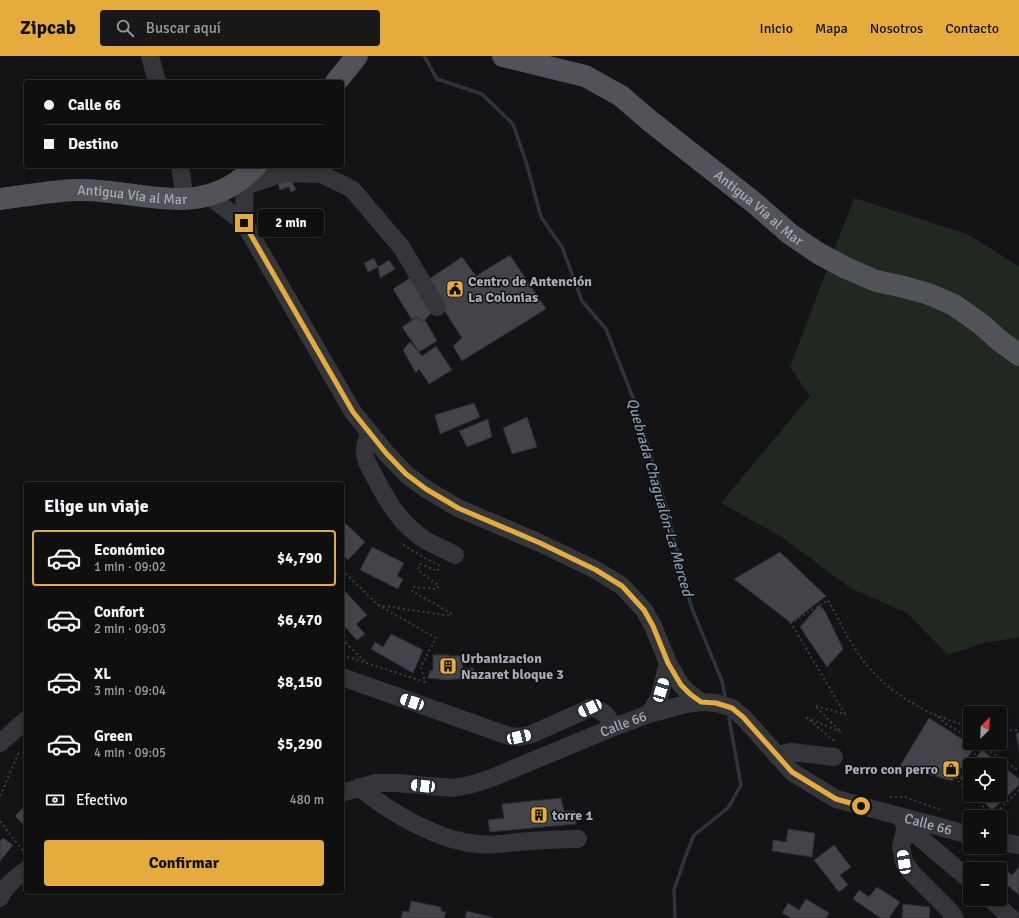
<!DOCTYPE html>
<html lang="es">
<meta charset="utf-8">
<style>
body{margin:0;font-family:Signika,sans-serif;background:#181819;color:#f1f3f6;height:100vh;display:flex;flex-direction:column;font-size:15px;white-space:nowrap}
*{box-sizing:border-box;margin:0}
p{font-size:13px;color:#9b9c9f}
.icon{flex:none;width:22px;height:22px;fill:none;stroke:currentColor;stroke-width:2;stroke-linecap:round;stroke-linejoin:round}
.map{position:relative;flex:1;overflow:hidden}
.side{position:absolute;left:24px;top:426px;width:320px;height:412px;display:flex;flex-direction:column;background:#0f0f10;border-radius:4px;box-shadow:0 2px 10px #0003,0 0 0 1px #2f2f30}
.side>*{flex:none}
.banner{position:absolute;left:24px;top:24px;width:320px;height:88px;border-radius:4px;box-shadow:0 2px 10px #0003,0 0 0 1px #2f2f30;display:grid;align-content:center;height:88px;padding:0 20px;background:#0f0f10}
.needle{width:26px;rotate:24deg}
.fabs{position:absolute;left:963px;top:650px;display:grid;gap:8px}
.fabs a{display:grid;place-items:center;width:44px;height:44px;border-radius:4px;background:#0f0f10;box-shadow:0 2px 10px #0003,0 0 0 1px #2f2f30;font-size:20px}
.end{position:absolute;width:18px;height:18px;margin:-9px;border:5px solid #e5ac3d;background:#111;box-shadow:0 0 0 2px #111}
.from{border-radius:50%}
.bubble{position:absolute;height:28px;border-radius:4px;background:#0f0f10;box-shadow:0 2px 10px #0003,0 0 0 1px #2f2f30;font-size:13px;font-weight:800;line-height:28px;text-align:center}
.car{position:absolute;width:12px;height:24px;margin:-12px -6px;border-radius:5px;box-shadow:0 0 3px 1px #0007;background:linear-gradient(#fff 24%,#345 0 40%,#fff 0 76%,#345 0 86%,#fff 0)}
.banner b{display:flex;align-items:center;gap:14px;height:38px;font-size:15px}
.banner b+b{border-top:1px solid #2f2f30}
.banner i{width:10px;height:10px;background:#f1f3f6}
ul{padding:0;list-style:none}
li{display:flex;align-items:center;gap:12px;height:56px;margin:0 8px 6px;padding:0 12px;border:2px solid transparent;border-radius:4px}
li div{flex:1}
li b{display:block;font-size:15px}
li em{font-style:normal;font-weight:800}
li.current{border-color:#e5ac3d}
li>.icon{width:36px;height:36px;stroke-width:1.5}
h2{padding:0 20px;font-size:18px;line-height:48px}
.pay{display:flex;align-items:center;gap:10px;height:44px;padding:0 20px;font-size:15px}
.pay p{margin-inline-start:auto}
.button{display:flex;gap:8px;margin-top:auto;padding:8px 20px}
.button a{flex:1;height:46px;border-radius:4px;background:#e5ac3d;color:#111;font-size:16px;font-weight:800;line-height:46px;text-align:center}
header{display:flex;align-items:center;gap:24px;box-sizing:border-box;height:56px;padding:0 20px;background:#e5ac3d;color:#111}
header strong{font-size:19px}
nav{display:flex;gap:22px;margin-inline-start:auto;font-size:14px}
.search{width:280px;height:36px;background:#181819;display:flex;align-items:center;gap:10px;box-sizing:border-box;padding:0 14px;border-radius:4px;color:#9b9c9f;font-size:15px}
.map>svg:first-child{display:block}
.green{fill:#212821}
.lines{fill:none;stroke-linecap:round;stroke-linejoin:round}
.stream{stroke:#2d353b;stroke-width:3.5}
.building{fill:#434449;stroke:#2e2e32}
.path{stroke:#3b3d41;stroke-width:2;stroke-dasharray:2 3;stroke-linecap:butt}
.minor{stroke:#35363a;stroke-width:18}
.major{stroke:#525359;stroke-width:22}
.route{stroke:#e5ac3d;stroke-width:5}
.labels{text-anchor:middle;stroke-width:3;stroke-linejoin:round;paint-order:stroke}
.street-label{font-size:14px;fill:#a7abb5;stroke:#0f0f11}
.poi-label{font-size:14px;font-weight:bold;fill:#a7abb5;stroke:#0f0f11;text-anchor:start}
.water-label{font-size:15px;font-style:italic;fill:#8098ae;stroke:#0f0f11}
</style>
<header>
<strong>Zipcab</strong>
<div class="search"><svg class="icon" aria-label="search" viewBox="0 0 24 24"><circle cx="10" cy="10" r="6"/><path d="M15 15l6 6"/></svg>Buscar aquí</div>
<nav><a>Inicio</a><a>Mapa</a><a>Nosotros</a><a>Contacto</a></nav>
</header>
<div class="map">
<svg width="1019" height="862" viewBox="0 0 1019 862">
<rect width="100%" height="100%" fill="#141416"/>
<path class="green" d="M854 142 967 178 1019 210V581L984 587 948 599 907 557 850 532 782 481 721 447 810 340 790 311Z"/>
<g class="lines">
<g class="stream">
<path d="M424 0 437 23 482 38 513 68 527 109 541 161 562 191 582 245 606 273 635 347 665 447 691 550 722 625 725 640"/>
<path d="M675 862 674 834 686 799 694 779 728 752 741 729 729 662"/>
</g>
</g>
<g class="building">
<path d="M291 123 296 134 291 136 289 131 280 134 278 128Z"/>
<path d="M510 199 546 253 462 305 453 290 462 282 431 234 429 223 462 201 476 220Z"/>
<path d="M374 202 378 211 368 216 364 207Z"/>
<path d="M389 204 395 213 380 222 378 211Z"/>
<path d="M413 220 434 254 423 266 417 261 412 264 393 233Z"/>
<path d="M417 261 423 266 425 264 437 285 419 296 402 271Z"/>
<path d="M410 286 422 300 436 290 452 314 429 328 419 313 416 317 403 294Z"/>
<path d="M474 347 480 361 440 378 435 359Z"/>
<path d="M527 361 537 391 512 398 503 372Z"/>
<path d="M488 363 492 381 467 391 459 375Z"/>
<path d="M342 464 365 486 348 504 342 498Z"/>
<path d="M372 491 404 507 397 520 403 523 398 533 360 514Z"/>
<path d="M780 496 826 540 791 567 734 523Z"/>
<path d="M343 533 367 559 356 568 365 578 357 584 342 568V534Z"/>
<path d="M819 549 825 555 843 593 827 611 800 571Z"/>
<path d="M391 578 423 594 413 617 371 593 375 586 383 591Z"/>
<path d="M433 599H449V600H465L466 606 462 607 463 613 473 612 476 621 447 624 428 622 430 615 433 614Z"/>
<path d="M929 662 975 691 952 725 900 710Z"/>
<path d="M1016 677H1019V694Z"/>
<path d="M982 694 1019 723V729L992 754 977 739H1000V709H970Z"/>
<path d="M970 709V732L960 722Z"/>
<path d="M561 742 564 755H575L576 768 490 776 488 764 504 762 502 748Z"/>
<path d="M23 752 26 755V771L15 760Z"/>
<path d="M788 773 815 777 812 801 772 795 773 784 786 786Z"/>
<path d="M3 782 13 789 0 805V785Z"/>
<path d="M834 789 851 811 840 819 848 829 839 836 814 804Z"/>
<path d="M1002 811 1012 819 1019 811V839L1000 823V813Z"/>
<path d="M877 831 900 846 889 862H880L853 843 859 834 869 841Z"/>
<path d="M806 843 829 857 826 862H791L782 857 788 847 799 854Z"/>
<path d="M411 845 441 851V855L446 856 444 862H401L403 855 409 856Z"/>
<path d="M903 848 930 851 929 862H902Z"/>
<path d="M467 855 494 862H465Z"/>
</g>
<g class="lines">
<g class="path">
<path d="M342 514 378 549 436 582 421 611 425 626 342 599"/>
<path d="M378 549 450 560 451 557 412 535 413 531 437 533 439 530 418 514 420 508 438 515 439 509 421 500 404 489 405 488"/>
<path d="M342 583 364 605"/>
<path d="M938 661 946 668 970 682"/>
<path d="M1000 675 1019 674"/>
<path d="M834 685 807 662 841 676 815 650 845 658 791 567 828 544C839 564 849 586 863 604 888 638 930 661 970 670"/>
<path d="M978 687 1019 715"/>
<path d="M970 737 956 723 982 689"/>
<path d="M972 739 993 760"/>
<path d="M0 740 18 698 26 696"/>
<path d="M890 741H905L941 754"/>
<path d="M993 760 1019 734"/>
<path d="M980 761 987 754"/>
<path d="M0 765 26 799"/>
<path d="M1000 767 1004 771"/>
</g>
<g class="minor">
<path d="M150 0 157 26"/>
<path d="M180 110 185 143"/>
<path d="M245 130 283 117 321 118 352 133 402 192 437 251"/>
<path d="M208 139 244 167 245 119"/>
<path d="M244 167 353 356 386 397 406 418 426 433 458 452 540 487 596 514 622 530 644 554 653 570 668 607 681 629 690 638 701 646"/>
<path d="M370 377C365 388 363 394 367 406 383 437 396 466 427 485 436 490 446 494 455 499"/>
<path d="M342 621 509 680 519 681 532 678 590 652C604 653 607 660 614 671"/>
<path d="M649 658 659 642 668 607"/>
<path d="M0 687 26 664"/>
<path d="M776 699 791 696 834 701"/>
<path d="M359 731C389 756 438 785 478 788 495 790 513 786 530 785 546 784 562 783 578 783"/>
<path id="s1" d="M342 737 375 727H396L453 732 469 729 489 723 614 671 649 658 686 648 701 646 716 647 732 652 743 661 792 716 836 743 970 779"/>
<path d="M901 762 906 770 970 824"/>
<path d="M906 770 901 791 904 806 911 816 950 855 955 862"/>
<path d="M1000 786 1019 789"/>
<path d="M0 842C5 830 15 822 26 814"/>
<path d="M991 843 1011 862"/>
</g>
<g class="major">
<path id="s2" d="M503 0 585 20 621 40 650 65 752 145 790 178 818 197 846 212 876 225 904 231 929 238 954 249 981 268 1000 285 1019 299"/>
<path d="M336 26 357 0"/>
<path id="s3" d="M0 143C25 140 51 135 76 134 128 132 186 159 234 128 242 123 249 116 256 110"/>
</g>
</g>
<g class="lines">
<path class="route" d="M244 167 353 356 386 397 406 418 426 433 458 452 540 487 596 514 622 530 644 554 653 570 668 607 681 629 690 638 701 646 716 647 732 652 743 661 792 716 836 743 861 750"/>
</g>
<defs>
<symbol id="civic-square" viewBox="-11 -11 22 22"><rect x="-9" y="-9" width="18" height="18" rx="4" fill="#e5ac3d" stroke="#0f0f11"/><path d="M-.6-6.5H3V-4.5H.6V-3L4-1V1h2V6H-6V1h2V-1L-.6-3ZM-1.2 2.5V6h2.4V2.5Z" fill="#111"/></symbol>
<symbol id="building-square" viewBox="-11 -11 22 22"><rect x="-9" y="-9" width="18" height="18" rx="4" fill="#e5ac3d" stroke="#0f0f11"/><path d="M-4-6H4V6H1V3H-1V6H-4ZM-2.5-4.3h1.7v1.8h-1.7ZM.8-4.3h1.7v1.8H.8ZM-2.5-1h1.7V.8h-1.7ZM.8-1h1.7V.8H.8Z" fill="#111"/></symbol>
<symbol id="shop-square" viewBox="-11 -11 22 22"><rect x="-9" y="-9" width="18" height="18" rx="4" fill="#e5ac3d" stroke="#0f0f11"/><path d="M-5-2.5h2.3a2.7 3.5 0 0 1 5.4 0H5L5.5 6h-11ZM-1.5-2.5h3a1.5 2.3 0 0 0-3 0Z" fill="#111"/></symbol>
</defs>
<g fill-rule="evenodd">
<use href="#civic-square" x="445" y="223" width="20" height="20"/>
<use href="#building-square" x="438" y="600" width="20" height="20"/>
<use href="#shop-square" x="941" y="703" width="20" height="20"/>
<use href="#building-square" x="529" y="749" width="20" height="20"/>
</g>
<g class="labels">
<g class="street-label">
<text dy="5" stroke="none"><textPath href="#s3" startOffset="133">Antigua Vía al Mar</textPath></text>
<text dy="5" stroke="none"><textPath href="#s2" startOffset="303">Antigua Vía al Mar</textPath></text>
<text dy="5" stroke="none"><textPath href="#s1" startOffset="295">Calle 66</textPath></text>
<text dy="5" stroke="none"><textPath href="#s1" startOffset="643">Calle 66</textPath></text>
</g>
<g class="poi-label">
<text x="468" y="230">Centro de Antención<tspan x="468" dy="16">La Colonias</tspan></text>
<text x="461" y="607">Urbanizacion<tspan x="461" dy="16">Nazaret bloque 3</tspan></text>
<text x="938" y="718" text-anchor="end">Perro con perro</text>
<text x="552" y="764">torre 1</text>
</g>
<g class="water-label">
<text transform="translate(660 441) rotate(74)" y="5">Quebrada Chagualón-La Merced</text>
</g>
</g>
</svg>
<div class="fabs">
<a><svg class="needle" viewBox="-14 -14 28 28"><path d="M0-13l5 13h-10z" fill="#e53935"/><path d="M0 13l5-13h-10z" fill="#9b9c9f"/></svg></a>
<a><svg class="icon" aria-label="locate" viewBox="0 0 24 24"><circle cx="12" cy="12" r="6"/><path d="M12 2v4M12 18v4M2 12h4M18 12h4"/></svg></a>
<a>+</a>
<a>−</a>
</div>
<i class="end from" style="left:861px;top:750px"></i>
<i class="end" style="left:244px;top:167px"></i>
<div class="bubble" style="left:258px;top:153px;width:66px">2 min</div>
<i class="car" style="left:661px;top:634px;rotate:17deg"></i>
<i class="car" style="left:412px;top:646px;rotate:289deg"></i>
<i class="car" style="left:590px;top:652px;rotate:245deg"></i>
<i class="car" style="left:519px;top:681px;rotate:77deg"></i>
<i class="car" style="left:423px;top:730px;rotate:276deg"></i>
<i class="car" style="left:904px;top:806px;rotate:351deg"></i>
<div class="banner">
<b><i class="from"></i>Calle 66</b>
<b><i></i>Destino</b>
</div>
<section class="side">
<h2>Elige un viaje</h2>
<ul>
<li class="current"><svg class="icon" aria-label="car" viewBox="0 0 24 24"><path d="M5 17H2v-5l4-1 3-4h7l3 4 3 1v5h-3M9 17h6M6 11h13"/><circle cx="7" cy="17" r="2"/><circle cx="17" cy="17" r="2"/></svg><div><b>Económico</b><p>1 min · 09:02</p></div><em>$4,790</em></li>
<li><svg class="icon" aria-label="car" viewBox="0 0 24 24"><path d="M5 17H2v-5l4-1 3-4h7l3 4 3 1v5h-3M9 17h6M6 11h13"/><circle cx="7" cy="17" r="2"/><circle cx="17" cy="17" r="2"/></svg><div><b>Confort</b><p>2 min · 09:03</p></div><em>$6,470</em></li>
<li><svg class="icon" aria-label="car" viewBox="0 0 24 24"><path d="M5 17H2v-5l4-1 3-4h7l3 4 3 1v5h-3M9 17h6M6 11h13"/><circle cx="7" cy="17" r="2"/><circle cx="17" cy="17" r="2"/></svg><div><b>XL</b><p>3 min · 09:04</p></div><em>$8,150</em></li>
<li><svg class="icon" aria-label="car" viewBox="0 0 24 24"><path d="M5 17H2v-5l4-1 3-4h7l3 4 3 1v5h-3M9 17h6M6 11h13"/><circle cx="7" cy="17" r="2"/><circle cx="17" cy="17" r="2"/></svg><div><b>Green</b><p>4 min · 09:05</p></div><em>$5,290</em></li>
</ul>
<div class="pay"><svg class="icon" aria-label="cash" viewBox="0 0 24 24"><path d="M3 7h18v10H3z"/><circle cx="12" cy="12" r="2"/></svg>Efectivo<p>480 m</p></div>
<div class="button"><a>Confirmar</a></div>
</section>
</div>
